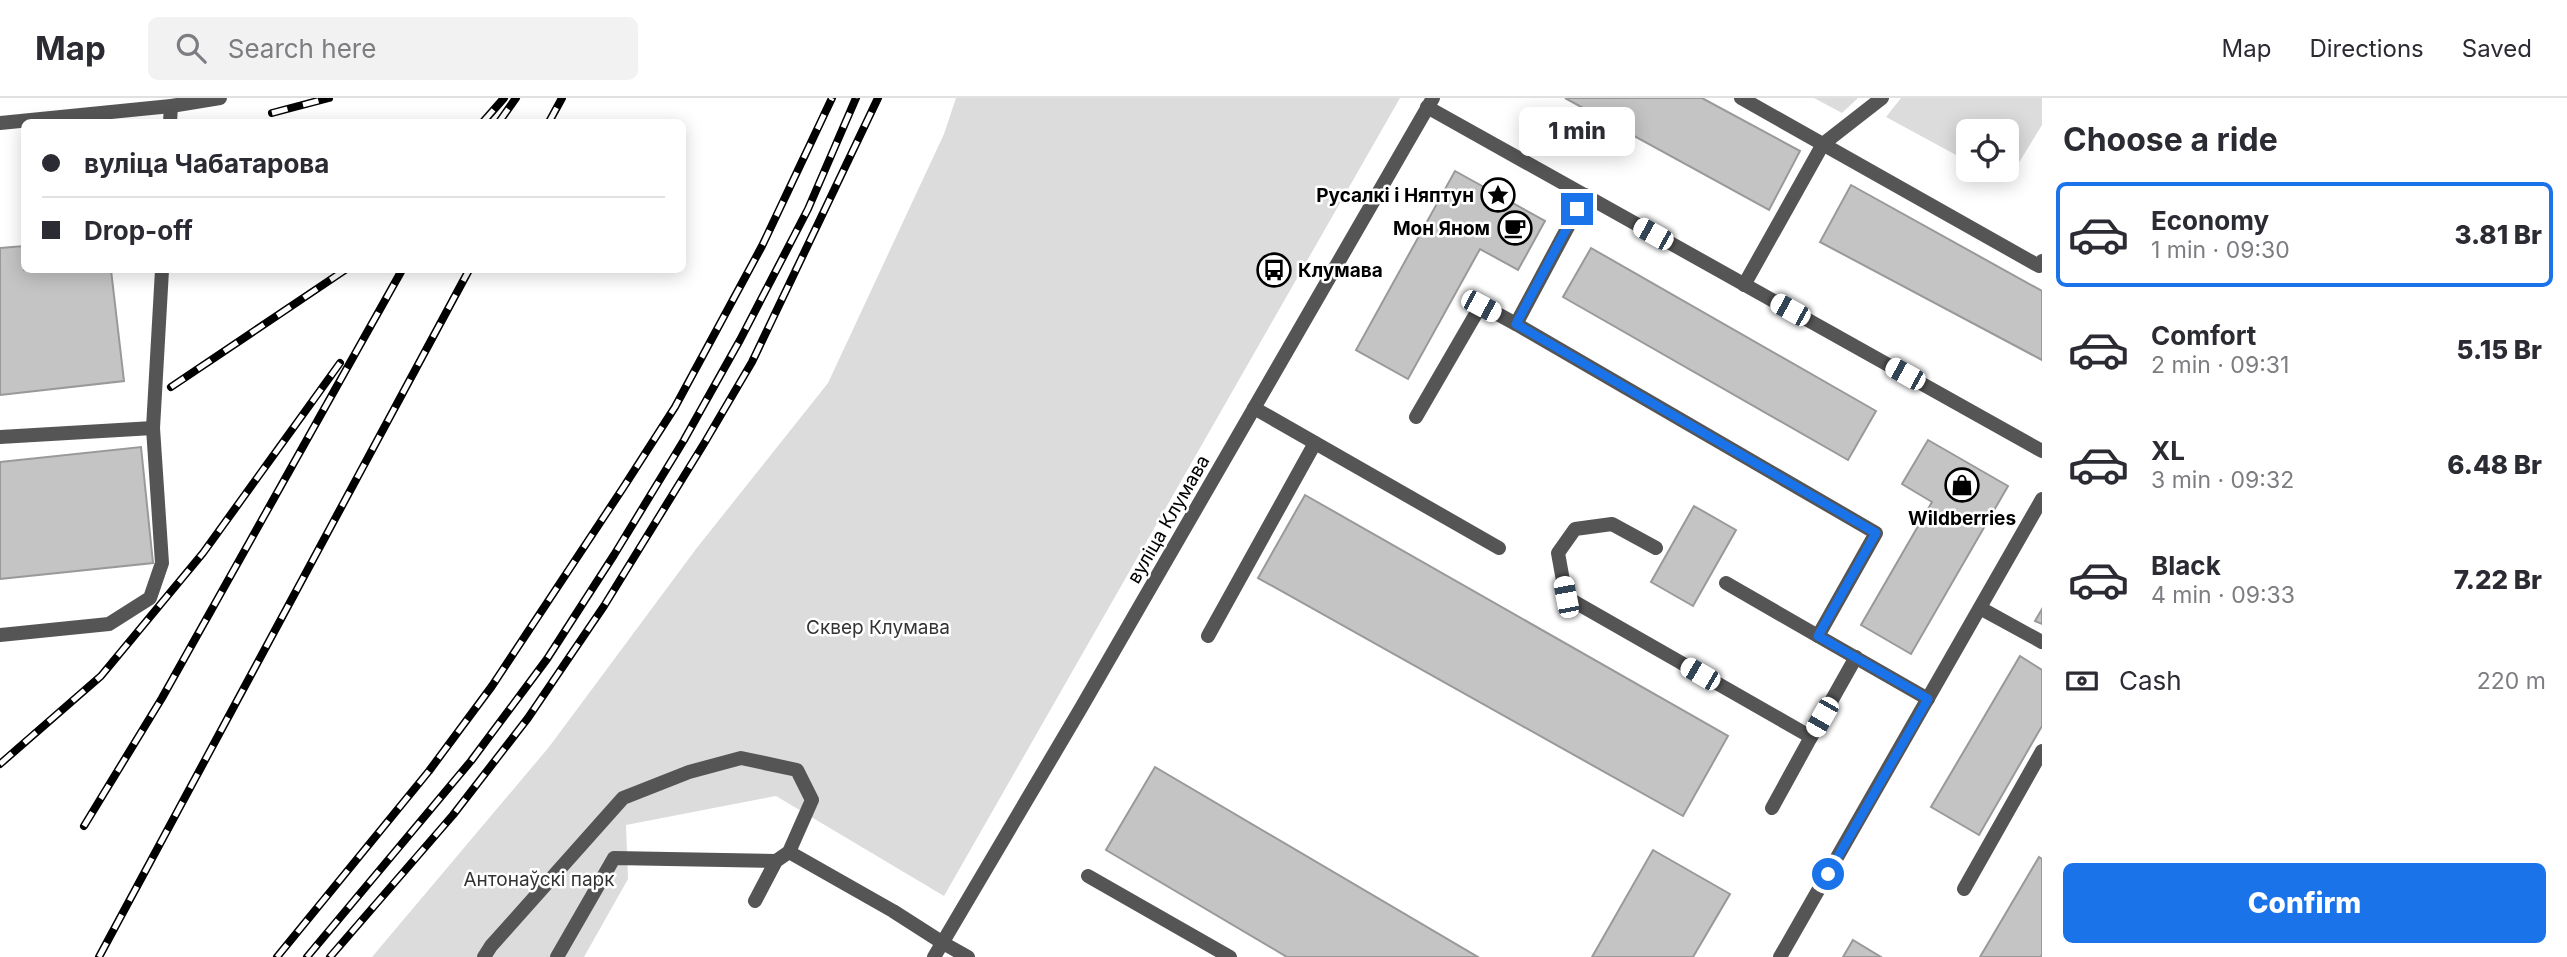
<!DOCTYPE html>
<meta charset="utf-8">
<style>
body{margin:0;font-family:Inter,sans-serif;background:#f2f2f3;color:#2b2b33;height:100vh;display:flex;flex-direction:column;font-size:26px;white-space:nowrap}
*{box-sizing:border-box;margin:0}
p{font-size:23px;color:#7c7c81}
.icon{flex:none;width:38px;height:38px;fill:none;stroke:currentColor;stroke-width:2;stroke-linecap:round;stroke-linejoin:round}
.map{position:relative;flex:1;overflow:hidden}
.drawer{display:flex;flex-direction:column;background:#fff;width:525px}
.drawer>*{flex:none}
.top-card{position:absolute;left:21px;top:21px;width:665px;height:154px;border-radius:10px;box-shadow:0 4px 18px #0003;display:grid;align-content:center;height:154px;padding:0 21px;background:#fff}
.controls{position:absolute;left:1956px;top:21px;display:grid;gap:14px}
.controls a{display:grid;place-items:center;width:63px;height:63px;border-radius:10px;background:#fff;box-shadow:0 4px 18px #0003;font-size:35px}
.end{position:absolute;width:32px;height:32px;margin:-16px;border:9px solid #1a73e8;background:#fff;box-shadow:0 0 0 4px #fff}
.from{border-radius:50%}
.bubble{position:absolute;height:49px;border-radius:10px;background:#fff;box-shadow:0 4px 18px #0003;font-size:23px;font-weight:800;line-height:49px;text-align:center}
.car{position:absolute;width:21px;height:42px;margin:-21px -10px;border-radius:9px;box-shadow:0 0 5px 2px #0007;background:linear-gradient(#fff 24%,#345 0 40%,#fff 0 76%,#345 0 86%,#fff 0)}
.top-card b{display:flex;align-items:center;gap:24px;height:66px;font-size:26px}
.top-card b+b{border-top:2px solid #e1e1e2}
.top-card i{width:18px;height:18px;background:#2b2b33}
ul{padding:0;list-style:none}
li{display:flex;align-items:center;gap:21px;height:105px;margin:0 14px 10px;padding:0 7px;border:4px solid transparent;border-radius:10px}
li div{flex:1}
li b{display:block;font-size:26px}
li em{font-style:normal;font-weight:800}
li.current{border-color:#1a73e8}
li>.icon{width:63px;height:63px;stroke-width:1.5}
h2{padding:0 21px;font-size:32px;line-height:84px}
.pay{display:flex;align-items:center;gap:18px;height:77px;padding:0 21px;font-size:26px}
.pay p{margin-inline-start:auto}
.button{display:flex;gap:14px;margin-top:auto;padding:14px 21px}
.button a{flex:1;height:80px;border-radius:10px;background:#1a73e8;color:#fff;font-size:28px;font-weight:800;line-height:80px;text-align:center}
header{display:flex;align-items:center;gap:42px;box-sizing:border-box;height:98px;padding:0 35px;background:#fff;border-bottom:2px solid #e1e1e2}
header strong{font-size:33px}
nav{display:flex;gap:38px;margin-inline-start:auto;font-size:24px}
.search{width:490px;height:63px;background:#f2f2f3;display:flex;align-items:center;gap:18px;box-sizing:border-box;padding:0 24px;border-radius:10px;color:#7c7c81;font-size:26px}
main{display:flex;flex:1;min-height:0}
.map>svg:first-child{display:block}
.green{fill:#dcdcdc}
.building{fill:#c4c4c4;stroke:#999;stroke-width:2}
.lines{fill:none;stroke-linecap:round;stroke-linejoin:round}
.service{stroke:#555;stroke-width:14}
.minor{stroke:#555;stroke-width:14}
.rail-casing{stroke:#000;stroke-width:8}
.rail{stroke:#fff;stroke-width:5;stroke-dasharray:16;stroke-linecap:butt}
.route{stroke:#1a73e8;stroke-width:9}
.labels{text-anchor:middle;stroke-width:5;stroke-linejoin:round;paint-order:stroke}
.poi-label{font-size:19px;font-weight:bold;fill:#000;stroke:#fff;text-anchor:end}
.street-label{font-size:19px;fill:#000;stroke:#fff}
.park-label{font-size:19px;fill:#333;stroke:#fff}
</style>
<header>
<strong>Map</strong>
<div class="search"><svg class="icon" aria-label="search" viewBox="0 0 24 24"><circle cx="10" cy="10" r="6"/><path d="M15 15l6 6"/></svg>Search here</div>
<nav><a>Map</a><a>Directions</a><a>Saved</a></nav>
</header>
<main>
<div class="map">
<svg width="2042" height="859" viewBox="0 0 2042 859">
<rect width="100%" height="100%" fill="#fff"/>
<g class="green">
<path d="M956 0H1400L944 798 776 698 626 727 628 781 584 859H372L549 649 696 451 828 285 944 36Z"/>
<path d="M1814 0H1858L1842 15Z"/>
<path d="M1901 0H2042V27L2007 84 1984 72H2007V33H1969V64L1886 19Z"/>
</g>
<g class="building">
<path d="M1565 0H1702L1800 53 1769 112Z"/>
<path d="M1455 73 1545 123 1518 172 1480 151 1408 281 1356 252Z"/>
<path d="M1851 87 2042 193V262L1820 144Z"/>
<path d="M24 148V172H111L124 283 0 297V150Z"/>
<path d="M1591 150 1876 313 1848 362 1563 199Z"/>
<path d="M1928 342 2008 388 1911 556 1861 527 1932 404 1902 386Z"/>
<path d="M141 349 153 465 0 481V364Z"/>
<path d="M1305 397 1728 638 1683 718 1258 480Z"/>
<path d="M1694 408 1736 432 1693 508 1651 484Z"/>
<path d="M2042 511V526L2035 523Z"/>
<path d="M2020 558 2042 572V628L1979 737 1931 709Z"/>
<path d="M1155 669 1478 859H1287L1106 752Z"/>
<path d="M1653 752 1730 796 1693 859H1592Z"/>
<path d="M2039 759 2042 761V856L2041 859H1980Z"/>
<path d="M1853 842 1881 859H1843Z"/>
</g>
<g class="lines">
<g class="service">
<path d="M1741 0 2039 168 2042 163"/>
<path d="M170 24 171 8"/>
<path d="M0 25 171 8 220 0"/>
<path d="M1744 187 1823 46 1882 0"/>
<path d="M1516 226 1585 97"/>
<path d="M1254 310 1499 450"/>
<path d="M1416 319 1481 207 1516 226 1876 435 1818 538 1928 601"/>
<path d="M0 339 153 330"/>
<path d="M1656 450 1612 426 1575 431 1558 455 1566 499 1811 639 1856 559"/>
<path d="M1726 485 1818 538"/>
<path d="M1980 510 2042 544"/>
<path d="M0 537 109 526 150 500 162 465 153 330 162 172"/>
<path d="M1208 538 1315 345"/>
<path d="M1772 710 1811 639"/>
<path d="M789 754 893 813 943 845"/>
<path d="M1088 778 1230 859"/>
<path d="M1964 791 2042 653"/>
<path d="M484 859 491 848 623 700 689 674 741 660 797 672 812 702 789 754 776 763 755 803"/>
<path d="M557 859 614 760 776 763"/>
</g>
<g class="minor">
<path d="M1427 9 2042 353"/>
<path d="M943 845 968 859"/>
<path d="M934 859 1081 610 1433 0"/>
<path d="M1780 859 2042 401"/>
</g>
<defs>
<g id="rail">
<path d="M272 15 329 0"/>
<path d="M483 24 504 0"/>
<path d="M499 24 516 0"/>
<path d="M549 24 562 0"/>
<path d="M171 289 345 172"/>
<path d="M0 666 101 578 203 455 340 265"/>
<path d="M84 728 162 600 402 172"/>
<path d="M99 859 469 172"/>
<path d="M277 859 429 673 492 588 623 390 675 309 762 148 832 0"/>
<path d="M307 859 471 663 547 561 614 457 684 342 740 242 808 111 856 0"/>
<path d="M330 859 453 717 528 620 604 508 705 344 752 264 878 0"/>
</g>
</defs>
<use href="#rail" class="rail-casing"/>
<use href="#rail" class="rail"/>
</g>
<g class="lines">
<path class="route" d="M1577 111 1516 226 1876 435 1818 538 1928 601 1828 776"/>
</g>
<defs>
<symbol id="sight-ring" viewBox="-11 -11 22 22"><circle r="9.5" fill="#fff" stroke="#000" stroke-width="1.5"/><path d="M0-6L1.8-2.2L6-1.7L2.9 1.2L3.7 5.4L0 3.3L-3.7 5.4L-2.9 1.2L-6-1.7L-1.8-2.2Z" fill="#000"/></symbol>
<symbol id="cafe-ring" viewBox="-11 -11 22 22"><circle r="9.5" fill="#fff" stroke="#000" stroke-width="1.5"/><path d="M-5.5-4.5H6V0H3Q3 3.5 0 3.5H-2.5Q-5.5 3.5-5.5 0ZM3-3.2v2h1.7v-2ZM-6 4.5H4V6H-6Z" fill="#000"/></symbol>
<symbol id="bus-ring" viewBox="-11 -11 22 22"><circle r="9.5" fill="#fff" stroke="#000" stroke-width="1.5"/><path d="M-5-6H5V4H4V6H2V4H-2V6H-4V4H-5ZM-3.5-4V0h7V-4ZM-3.5 1.2v1.5H-2V1.2ZM2 1.2v1.5H3.5V1.2Z" fill="#000"/></symbol>
<symbol id="shop-ring" viewBox="-11 -11 22 22"><circle r="9.5" fill="#fff" stroke="#000" stroke-width="1.5"/><path d="M-5-2.5h2.3a2.7 3.5 0 0 1 5.4 0H5L5.5 6h-11ZM-1.5-2.5h3a1.5 2.3 0 0 0-3 0Z" fill="#000"/></symbol>
</defs>
<g fill-rule="evenodd">
<use href="#sight-ring" x="1479" y="78" width="38" height="38"/>
<use href="#cafe-ring" x="1496" y="111" width="38" height="38"/>
<use href="#bus-ring" x="1255" y="153" width="38" height="38"/>
<use href="#shop-ring" x="1943" y="368" width="38" height="38"/>
</g>
<g class="labels">
<g class="poi-label">
<text x="1474" y="104">Русалкі і Няптун</text>
<text x="1490" y="137">Мон Яном</text>
<text x="1298" y="179" text-anchor="start">Клумава</text>
<text x="1962" y="427" text-anchor="middle">Wildberries</text>
</g>
<g class="street-label">
<text transform="translate(1168 421) rotate(-60)" y="7">вуліца Клумава</text>
</g>
<g class="park-label">
<text x="878" y="536">Сквер Клумава</text>
<text x="539" y="788">Антонаўскі парк</text>
</g>
</g>
</svg>
<div class="controls">
<a><svg class="icon" aria-label="locate" viewBox="0 0 24 24"><circle cx="12" cy="12" r="6"/><path d="M12 2v4M12 18v4M2 12h4M18 12h4"/></svg></a>
</div>
<i class="end from" style="left:1828px;top:776px"></i>
<i class="end" style="left:1577px;top:111px"></i>
<div class="bubble" style="left:1519px;top:9px;width:116px">1 min</div>
<i class="car" style="left:1653px;top:136px;rotate:299deg"></i>
<i class="car" style="left:1481px;top:208px;rotate:118deg"></i>
<i class="car" style="left:1790px;top:212px;rotate:299deg"></i>
<i class="car" style="left:1905px;top:276px;rotate:299deg"></i>
<i class="car" style="left:1566px;top:499px;rotate:349deg"></i>
<i class="car" style="left:1700px;top:576px;rotate:300deg"></i>
<i class="car" style="left:1822px;top:619px;rotate:210deg"></i>
<div class="top-card">
<b><i class="from"></i>вуліца Чабатарова</b>
<b><i></i>Drop-off</b>
</div>
</div>
<section class="drawer">
<h2>Choose a ride</h2>
<ul>
<li class="current"><svg class="icon" aria-label="car" viewBox="0 0 24 24"><path d="M5 17H2v-5l4-1 3-4h7l3 4 3 1v5h-3M9 17h6M6 11h13"/><circle cx="7" cy="17" r="2"/><circle cx="17" cy="17" r="2"/></svg><div><b>Economy</b><p>1 min · 09:30</p></div><em>3.81 Br</em></li>
<li><svg class="icon" aria-label="car" viewBox="0 0 24 24"><path d="M5 17H2v-5l4-1 3-4h7l3 4 3 1v5h-3M9 17h6M6 11h13"/><circle cx="7" cy="17" r="2"/><circle cx="17" cy="17" r="2"/></svg><div><b>Comfort</b><p>2 min · 09:31</p></div><em>5.15 Br</em></li>
<li><svg class="icon" aria-label="car" viewBox="0 0 24 24"><path d="M5 17H2v-5l4-1 3-4h7l3 4 3 1v5h-3M9 17h6M6 11h13"/><circle cx="7" cy="17" r="2"/><circle cx="17" cy="17" r="2"/></svg><div><b>XL</b><p>3 min · 09:32</p></div><em>6.48 Br</em></li>
<li><svg class="icon" aria-label="car" viewBox="0 0 24 24"><path d="M5 17H2v-5l4-1 3-4h7l3 4 3 1v5h-3M9 17h6M6 11h13"/><circle cx="7" cy="17" r="2"/><circle cx="17" cy="17" r="2"/></svg><div><b>Black</b><p>4 min · 09:33</p></div><em>7.22 Br</em></li>
</ul>
<div class="pay"><svg class="icon" aria-label="cash" viewBox="0 0 24 24"><path d="M3 7h18v10H3z"/><circle cx="12" cy="12" r="2"/></svg>Cash<p>220 m</p></div>
<div class="button"><a>Confirm</a></div>
</section>
</main>
